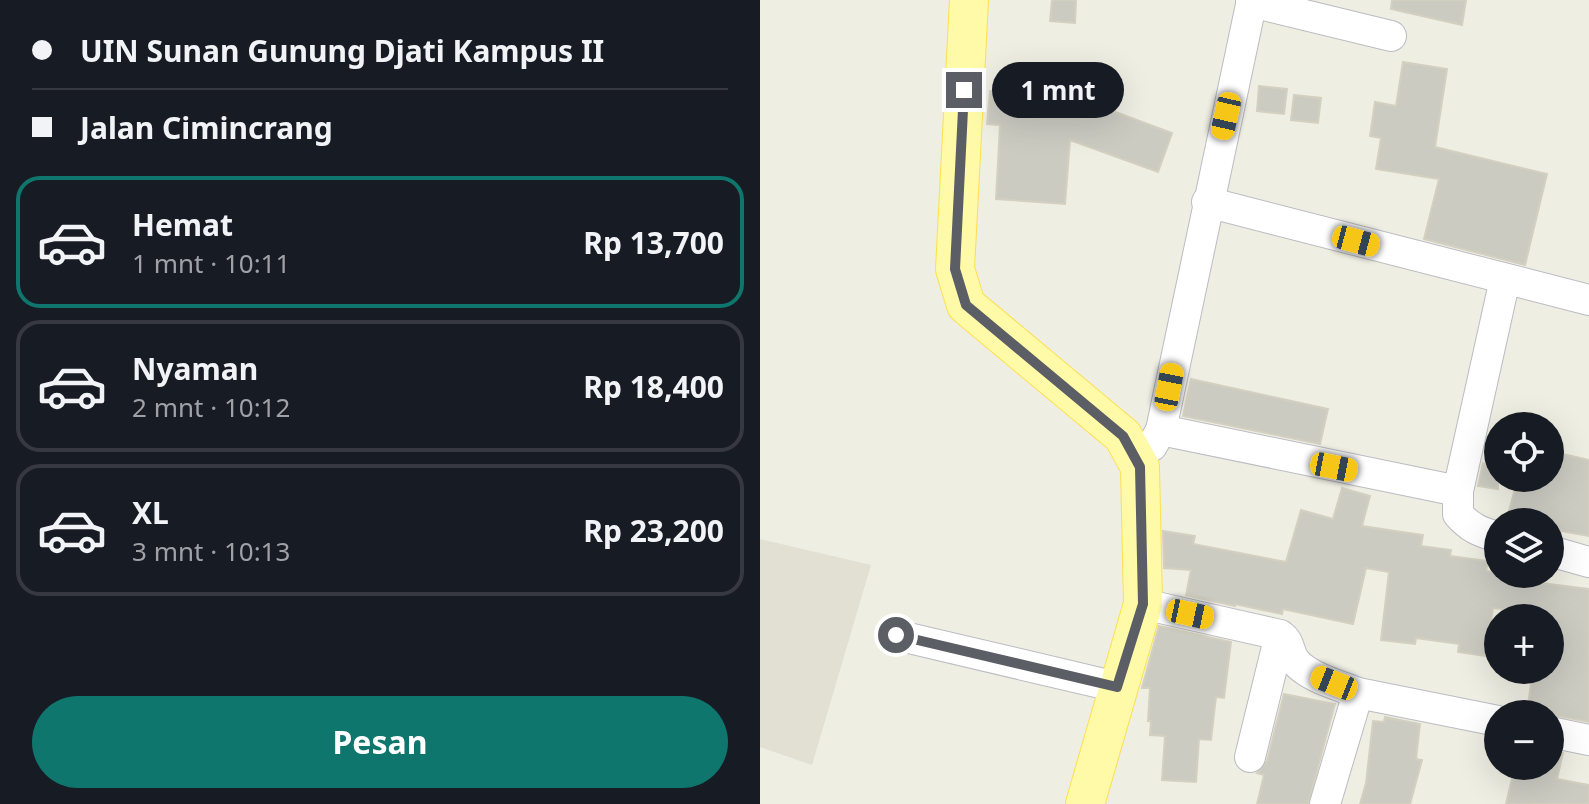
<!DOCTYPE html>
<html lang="id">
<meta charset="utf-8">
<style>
body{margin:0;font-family:"Noto Sans",sans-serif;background:#20242c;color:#f1f3f6;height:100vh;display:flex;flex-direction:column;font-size:30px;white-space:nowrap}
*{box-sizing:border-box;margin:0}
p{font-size:26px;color:#9ea1a6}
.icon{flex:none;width:44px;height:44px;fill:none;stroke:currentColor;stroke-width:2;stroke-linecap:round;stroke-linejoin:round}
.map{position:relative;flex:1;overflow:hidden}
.panel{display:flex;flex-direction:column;background:#171b24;width:760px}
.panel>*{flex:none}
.guide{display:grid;align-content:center;height:176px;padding:0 32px;background:#171b24}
.fabs{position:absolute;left:724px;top:412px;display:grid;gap:16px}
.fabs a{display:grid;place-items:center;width:80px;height:80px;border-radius:50%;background:#171b24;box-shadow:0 8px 32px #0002;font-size:40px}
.end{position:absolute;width:36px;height:36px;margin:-18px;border:10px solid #5b5e65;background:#fff;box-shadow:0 0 0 4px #fff}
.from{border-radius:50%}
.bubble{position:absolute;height:56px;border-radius:28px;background:#171b24;box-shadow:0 8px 32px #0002;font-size:26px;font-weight:700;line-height:56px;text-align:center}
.car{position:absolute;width:24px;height:48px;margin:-24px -12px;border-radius:10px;box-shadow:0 0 6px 2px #0007;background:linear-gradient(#f5c518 24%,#345 0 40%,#f5c518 0 76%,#345 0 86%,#f5c518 0)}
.guide b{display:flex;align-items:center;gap:28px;height:76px;font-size:30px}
.guide b+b{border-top:2px solid #363941}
.guide i{width:20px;height:20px;background:#f1f3f6}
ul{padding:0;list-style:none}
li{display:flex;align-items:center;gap:24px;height:132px;margin:0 16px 12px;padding:0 16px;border:4px solid #363941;border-radius:24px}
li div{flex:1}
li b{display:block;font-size:30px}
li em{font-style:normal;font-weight:700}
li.active{border-color:#0f766e}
li>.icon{width:72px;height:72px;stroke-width:1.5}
.action{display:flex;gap:16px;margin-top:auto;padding:16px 32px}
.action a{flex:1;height:92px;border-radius:48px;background:#0f766e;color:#fff;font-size:32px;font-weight:700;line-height:92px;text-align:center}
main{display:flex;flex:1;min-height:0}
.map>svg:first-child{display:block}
.education{fill:#e1e0d3}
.building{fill:#cccbc2;stroke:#d4d0c0;stroke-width:2}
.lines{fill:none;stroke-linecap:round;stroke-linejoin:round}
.minor-casing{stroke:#babcc3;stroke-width:32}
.major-casing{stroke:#fee04d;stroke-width:40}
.minor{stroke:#fff;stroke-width:30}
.major{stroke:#fffaa8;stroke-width:38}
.route{stroke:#5b5e65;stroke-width:10}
</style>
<main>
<section class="panel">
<div class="guide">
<b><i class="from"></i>UIN Sunan Gunung Djati Kampus II</b>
<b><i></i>Jalan Cimincrang</b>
</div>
<ul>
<li class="active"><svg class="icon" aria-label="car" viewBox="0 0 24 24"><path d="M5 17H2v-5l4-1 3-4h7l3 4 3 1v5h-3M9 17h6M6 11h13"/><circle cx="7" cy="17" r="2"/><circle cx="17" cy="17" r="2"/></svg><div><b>Hemat</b><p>1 mnt · 10:11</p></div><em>Rp 13,700</em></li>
<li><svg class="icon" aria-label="car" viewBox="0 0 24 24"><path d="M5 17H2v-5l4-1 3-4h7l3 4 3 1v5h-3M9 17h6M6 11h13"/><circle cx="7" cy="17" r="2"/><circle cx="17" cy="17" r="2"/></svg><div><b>Nyaman</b><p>2 mnt · 10:12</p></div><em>Rp 18,400</em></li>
<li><svg class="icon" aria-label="car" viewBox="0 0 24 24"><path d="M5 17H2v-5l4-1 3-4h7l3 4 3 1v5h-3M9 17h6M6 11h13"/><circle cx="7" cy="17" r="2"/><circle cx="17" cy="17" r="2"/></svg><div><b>XL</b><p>3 mnt · 10:13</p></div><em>Rp 23,200</em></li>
</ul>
<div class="action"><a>Pesan</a></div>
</section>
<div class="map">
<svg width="829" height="804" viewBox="0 0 829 804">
<rect width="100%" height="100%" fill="#efeee3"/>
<path class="education" d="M0 539 111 565 52 765 0 747Z"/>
<g class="building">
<path d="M292 0H316L315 23 290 21Z"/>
<path d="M632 0H706L702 25 631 9Z"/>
<path d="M643 62 687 69 675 147 787 174 765 265 664 239 679 179 616 169 621 138 610 136 615 102 636 106Z"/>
<path d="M499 86 527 89 524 114 497 111Z"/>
<path d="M230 91 300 95 302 92 412 133 398 172 310 140 305 204 236 199 240 125 227 124Z"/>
<path d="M534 95 561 98 558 123 531 120Z"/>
<path d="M431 379 568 409 560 444 423 416Z"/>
<path d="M790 451 829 460V536L790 529V522H762L747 518 758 478H790Z"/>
<path d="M723 463 738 466V489L718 486Z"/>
<path d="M582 488 610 496 602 526 663 535 661 546 691 550 690 556 728 561 726 571 781 579V583L829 589V722L788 714 789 708 768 705 773 670H790V618L780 617 781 613 733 608 726 656 698 652 699 644 656 638 655 644 621 640 629 572 606 568 593 624 523 609 522 614 475 604V606L426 595 431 570 404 568 403 531 435 536 433 544 526 562 541 510 573 519Z"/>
<path d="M399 626 471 642 464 698 456 697 451 740 439 739 436 782 402 780 405 736 390 735 391 721H388L390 688H382Z"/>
<path d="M524 694 575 704 569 726 548 804H497L504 775 497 773 507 761Z"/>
<path d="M625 717 660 724 656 759 662 760 650 804H600L606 783 613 721 624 722Z"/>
<path d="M790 750 803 753 797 779 829 785V804H746L755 766H790Z"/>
</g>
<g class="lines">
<defs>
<g id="minor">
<path d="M491 2 631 36"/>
<path d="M447 202 829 300"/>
<path d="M401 430 698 491 745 279"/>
<path d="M392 446 401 430 492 0"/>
<path d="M698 491V514C710 528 720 532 738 537"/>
<path d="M790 551 829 562"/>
<path d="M383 604 520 635C531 642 528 652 535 661 549 678 579 685 598 693L565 804"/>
<path d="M136 635 357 687"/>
<path d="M598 693 738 721"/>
<path d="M790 732 829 740"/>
<path d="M490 757 520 635"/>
</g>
<path id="major" d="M209 0 195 269 206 305 363 436 380 467 383 604 325 804"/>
</defs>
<use href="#minor" class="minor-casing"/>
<use href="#major" class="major-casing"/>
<use href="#minor" class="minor"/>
<use href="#major" class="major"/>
</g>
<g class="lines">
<path class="route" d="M136 635 357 687 383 604 380 467 363 436 206 305 195 269 204 90"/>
</g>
</svg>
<div class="fabs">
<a><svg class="icon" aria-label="locate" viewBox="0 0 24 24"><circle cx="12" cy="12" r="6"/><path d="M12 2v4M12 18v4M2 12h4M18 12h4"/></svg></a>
<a><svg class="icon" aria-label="layers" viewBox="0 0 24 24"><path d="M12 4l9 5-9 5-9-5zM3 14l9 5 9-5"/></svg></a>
<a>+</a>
<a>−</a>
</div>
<i class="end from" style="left:136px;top:635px"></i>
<i class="end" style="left:204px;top:90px"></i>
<div class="bubble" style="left:232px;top:62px;width:132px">1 mnt</div>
<i class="car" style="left:466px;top:116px;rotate:193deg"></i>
<i class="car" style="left:596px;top:241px;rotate:105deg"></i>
<i class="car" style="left:409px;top:387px;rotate:11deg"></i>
<i class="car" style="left:574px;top:467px;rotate:101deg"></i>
<i class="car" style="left:430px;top:614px;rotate:102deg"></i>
<i class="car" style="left:574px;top:683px;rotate:292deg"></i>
</div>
</main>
